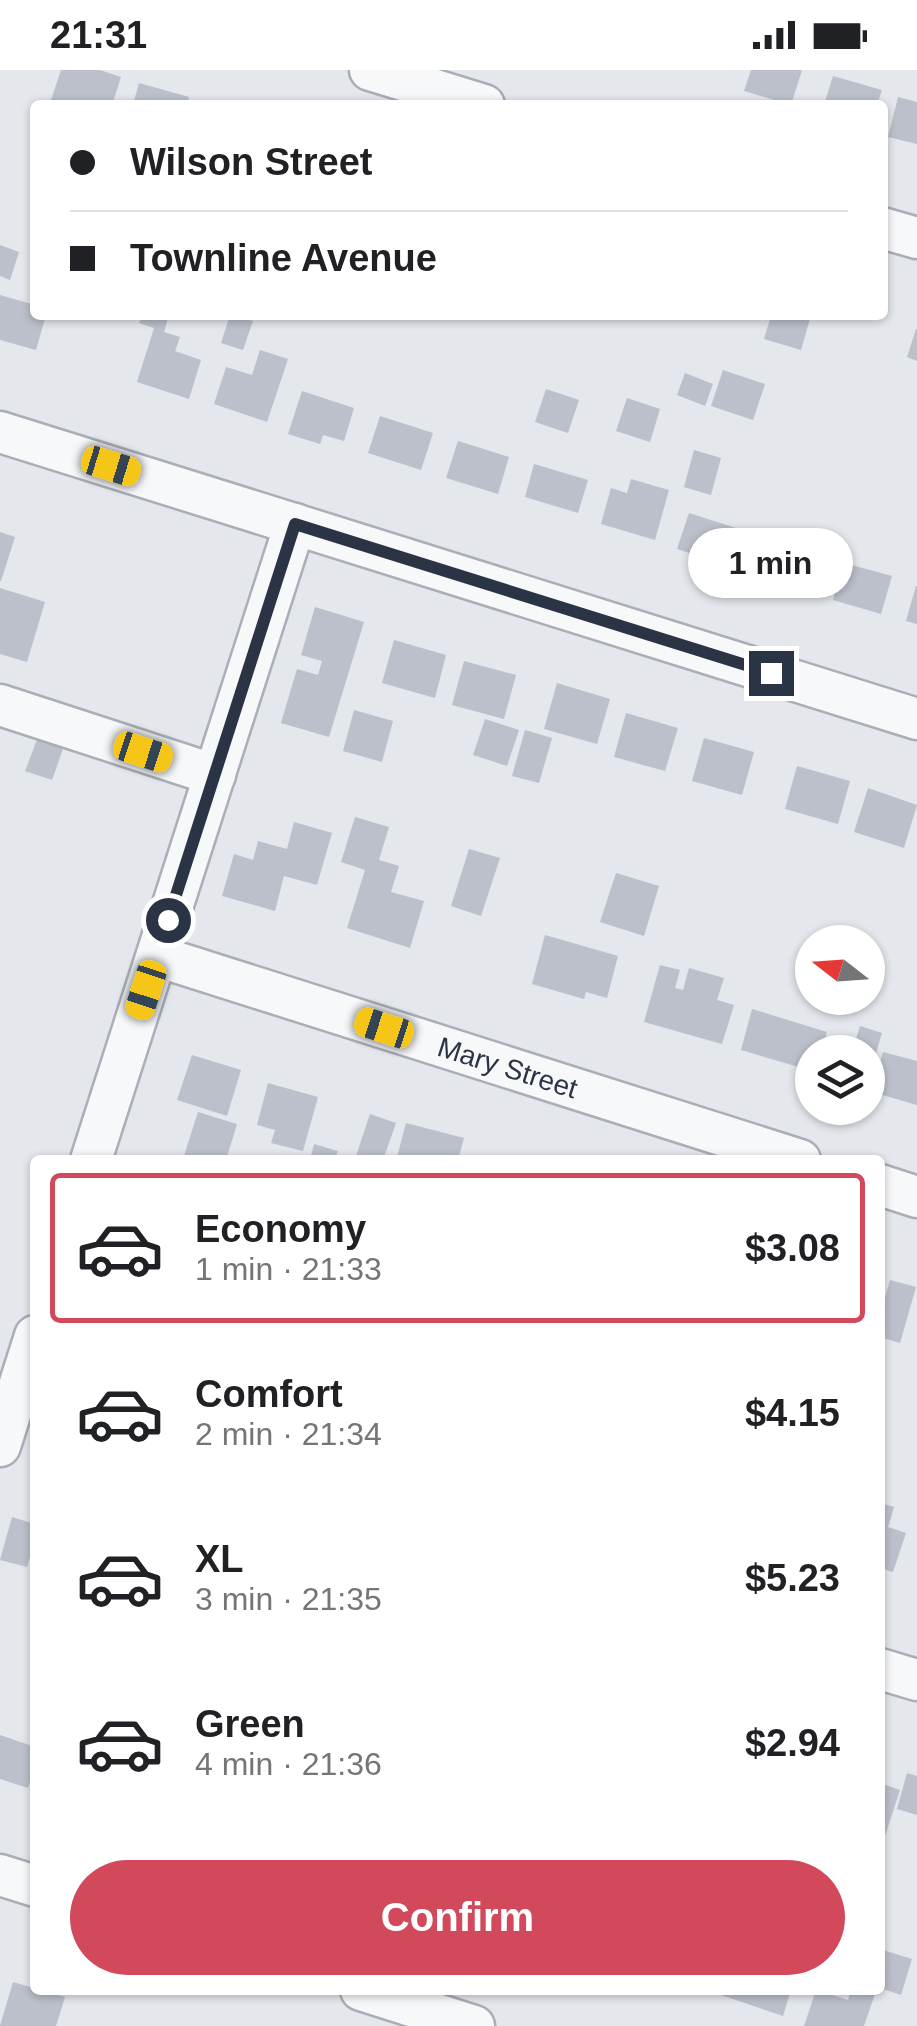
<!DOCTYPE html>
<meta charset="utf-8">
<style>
body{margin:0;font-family:Helvetica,sans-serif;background:#f6f6f6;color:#202124;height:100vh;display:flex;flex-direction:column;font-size:38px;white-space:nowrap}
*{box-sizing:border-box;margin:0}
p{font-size:32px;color:#757577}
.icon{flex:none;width:55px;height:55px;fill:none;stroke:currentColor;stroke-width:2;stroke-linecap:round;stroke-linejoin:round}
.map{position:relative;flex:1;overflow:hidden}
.side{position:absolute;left:30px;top:1085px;width:855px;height:840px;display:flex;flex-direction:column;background:#fff;border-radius:10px;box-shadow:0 2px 8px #0004}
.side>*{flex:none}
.top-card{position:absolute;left:30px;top:30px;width:858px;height:220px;border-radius:10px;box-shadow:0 2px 8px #0004;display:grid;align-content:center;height:220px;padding:0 40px;background:#fff}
.needle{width:65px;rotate:287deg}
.fabs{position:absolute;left:795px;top:855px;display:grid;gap:20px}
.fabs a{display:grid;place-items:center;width:90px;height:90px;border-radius:50%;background:#fff;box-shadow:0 2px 8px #0004;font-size:50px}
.end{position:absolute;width:45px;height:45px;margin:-22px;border:12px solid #2b3445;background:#fff;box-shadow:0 0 0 5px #fff}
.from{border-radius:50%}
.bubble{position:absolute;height:70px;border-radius:35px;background:#fff;box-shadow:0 2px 8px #0004;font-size:32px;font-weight:700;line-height:70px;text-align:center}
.car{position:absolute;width:30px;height:60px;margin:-30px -15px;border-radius:12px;box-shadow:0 0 8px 2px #0007;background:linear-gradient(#f5c518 24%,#345 0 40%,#f5c518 0 76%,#345 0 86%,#f5c518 0)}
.top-card b{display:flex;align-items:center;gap:35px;height:95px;font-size:38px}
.top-card b+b{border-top:2px solid #e0e0e0}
.top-card i{width:25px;height:25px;background:#202124}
ul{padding:18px 0 0;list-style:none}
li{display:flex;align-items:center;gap:30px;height:150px;margin:0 20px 15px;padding:0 20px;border:5px solid transparent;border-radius:10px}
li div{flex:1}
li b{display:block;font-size:38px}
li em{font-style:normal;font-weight:700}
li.active{border-color:#d1495b}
li>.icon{width:90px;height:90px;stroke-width:1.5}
.primary-button{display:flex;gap:20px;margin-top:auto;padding:20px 40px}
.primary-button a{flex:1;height:115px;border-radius:60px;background:#d1495b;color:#fff;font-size:40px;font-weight:700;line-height:115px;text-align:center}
.status{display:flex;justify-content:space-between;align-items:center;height:70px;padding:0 50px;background:#fff;direction:ltr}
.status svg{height:28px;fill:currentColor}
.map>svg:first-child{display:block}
.building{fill:#bbc0ca}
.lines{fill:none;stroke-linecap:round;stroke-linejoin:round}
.minor-casing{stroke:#a9aeb7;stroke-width:45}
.minor{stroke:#f7f8fa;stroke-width:40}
.route{stroke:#2b3445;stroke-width:12}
.labels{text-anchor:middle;stroke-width:8;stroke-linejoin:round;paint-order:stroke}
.street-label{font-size:28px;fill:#2b3445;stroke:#f4f6f9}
</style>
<div class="status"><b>21:31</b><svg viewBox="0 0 49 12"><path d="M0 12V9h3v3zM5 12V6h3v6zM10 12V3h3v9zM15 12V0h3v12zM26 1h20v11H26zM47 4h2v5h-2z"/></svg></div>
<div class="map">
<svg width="917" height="1956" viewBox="0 0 917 1956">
<rect width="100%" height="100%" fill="#e4e7ec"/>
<g class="building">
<path d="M61 0H100L121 7 112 35H67L51 30Z"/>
<path d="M751 0H802L791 35 744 21Z"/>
<path d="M833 6 882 20 877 35H824Z"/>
<path d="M139 13 189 27 187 35H133Z"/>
<path d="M898 27 917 32V74L888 67Z"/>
<path d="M0 175 19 182 10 210 0 206Z"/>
<path d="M0 225 35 235V245H46L36 280 0 270Z"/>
<path d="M142 245H169L164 262 180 267 175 281 201 290 189 329 137 312 154 258 139 253Z"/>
<path d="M230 245 253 251 243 280 221 273Z"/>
<path d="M758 245H811L801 280 764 269 770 249Z"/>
<path d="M916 259H917V291L907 287Z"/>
<path d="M260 280 288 289 267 352 214 334 226 297 252 305Z"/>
<path d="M723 300 765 314 753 350 711 336Z"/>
<path d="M685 303 713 314 705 336 677 325Z"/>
<path d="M546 319 579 330 568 363 535 352Z"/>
<path d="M302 321 354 338 344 371 323 365 320 374 288 364Z"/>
<path d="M627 328 660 339 650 372 616 361Z"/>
<path d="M380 346 433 363 421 400 368 383Z"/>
<path d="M458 371 509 387 498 424 446 408Z"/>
<path d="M694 380 721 388 711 425 684 417Z"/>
<path d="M534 394 588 410 578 443 525 427Z"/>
<path d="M631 409 669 420 655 470 601 454 611 418 627 423Z"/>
<path d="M689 443 742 460 730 496 677 479Z"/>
<path d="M0 462 15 467 1 511H0Z"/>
<path d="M770 468 819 483 807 523 758 508Z"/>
<path d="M844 493 892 506 881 544 833 530Z"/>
<path d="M916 516H917V554L906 551Z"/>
<path d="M0 518 45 532 27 592 0 584Z"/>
<path d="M315 537 364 552 329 667 281 653 297 599 318 605 322 591 301 585Z"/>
<path d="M394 570 446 585 435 628 382 613Z"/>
<path d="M464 591 516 605 504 649 452 635Z"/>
<path d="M557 613 610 629 597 674 544 659Z"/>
<path d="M354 640 393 651 382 692 343 681Z"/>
<path d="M626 643 678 658 665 701 614 687Z"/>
<path d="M485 649 519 660 507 696 473 685Z"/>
<path d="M525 660 552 668 539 713 512 706Z"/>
<path d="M38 667 64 676 52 710 25 701Z"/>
<path d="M704 668 754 682 742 725 692 711Z"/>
<path d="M797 696 850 711 838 754 785 739Z"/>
<path d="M868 718 917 735 904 778 854 762Z"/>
<path d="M355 747 389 757 379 790 399 796 391 822 424 831 410 878 347 858 365 800 341 792Z"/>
<path d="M294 752 332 763 317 815 284 806 275 841 222 826 234 784 253 790 258 771 287 779Z"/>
<path d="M469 779 500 788 481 846 451 836Z"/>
<path d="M616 803 659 816 644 866 600 852Z"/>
<path d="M545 865 618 886 607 928 586 922 584 929 532 914Z"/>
<path d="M660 895 680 900 675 918 683 920 689 898 724 908 717 930 734 935 722 974 644 952Z"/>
<path d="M752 939 827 962 821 982H812V1001L741 980Z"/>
<path d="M860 956 882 963 872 997 868 996V982H852Z"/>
<path d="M883 982 917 991V1035L872 1022Z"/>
<path d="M192 985 241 1000 227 1046 177 1030Z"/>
<path d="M268 1013 318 1027 303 1081 271 1073 275 1060 257 1055Z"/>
<path d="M198 1042 237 1054 226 1090 183 1089Z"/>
<path d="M370 1044 396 1053 383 1090 356 1086Z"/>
<path d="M406 1053 464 1068 458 1090 397 1087Z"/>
<path d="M314 1074 338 1081 335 1090H310Z"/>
<path d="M890 1210 916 1217 900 1273 880 1267V1245Z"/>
<path d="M880 1433 894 1437 888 1457 906 1463 893 1502 880 1498Z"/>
<path d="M12 1447 35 1454V1470L27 1497 0 1490Z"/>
<path d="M0 1665 35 1677V1696L28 1718 0 1709Z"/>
<path d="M907 1703 917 1706V1745L897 1739Z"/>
<path d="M880 1713 900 1720 884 1769 880 1767Z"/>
<path d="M880 1879 912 1889 901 1925 880 1918Z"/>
<path d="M13 1912 65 1927 56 1956H0Z"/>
<path d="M706 1920H791L783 1946Z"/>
<path d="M816 1920 848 1930 851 1920 876 1921 864 1956H804Z"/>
</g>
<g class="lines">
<defs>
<g id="minor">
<path d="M370 0 484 35"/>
<path d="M882 158 917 168"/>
<path d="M0 362 917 649"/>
<path d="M0 635 215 705"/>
<path id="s1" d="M157 886 800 1090"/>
<path d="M91 1090 295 454"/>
<path d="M880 1115 917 1127"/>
<path d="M0 1376 35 1266"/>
<path d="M880 1599 917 1610"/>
<path d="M0 1805 35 1816"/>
<path d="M361 1920 474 1956"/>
</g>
</defs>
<use href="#minor" class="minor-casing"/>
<use href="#minor" class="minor"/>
</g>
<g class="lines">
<path class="route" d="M168 850 295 454 771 603"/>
</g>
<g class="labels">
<g class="street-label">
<text dy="10" stroke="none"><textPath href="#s1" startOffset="368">Mary Street</textPath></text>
</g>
</g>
</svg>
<div class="fabs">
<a><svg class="needle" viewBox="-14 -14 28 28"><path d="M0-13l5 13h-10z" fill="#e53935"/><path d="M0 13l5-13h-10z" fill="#757577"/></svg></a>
<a><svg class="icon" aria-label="layers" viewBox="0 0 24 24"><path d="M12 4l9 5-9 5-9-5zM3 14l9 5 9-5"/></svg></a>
</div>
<i class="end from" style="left:168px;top:850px"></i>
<i class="end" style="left:771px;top:603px"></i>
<div class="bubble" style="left:688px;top:458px;width:165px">1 min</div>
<i class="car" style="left:111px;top:396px;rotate:107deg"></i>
<i class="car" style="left:143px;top:682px;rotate:108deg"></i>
<i class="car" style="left:146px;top:920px;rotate:198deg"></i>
<i class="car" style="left:384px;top:958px;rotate:288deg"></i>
<div class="top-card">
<b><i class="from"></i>Wilson Street</b>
<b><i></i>Townline Avenue</b>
</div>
<section class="side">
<ul>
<li class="active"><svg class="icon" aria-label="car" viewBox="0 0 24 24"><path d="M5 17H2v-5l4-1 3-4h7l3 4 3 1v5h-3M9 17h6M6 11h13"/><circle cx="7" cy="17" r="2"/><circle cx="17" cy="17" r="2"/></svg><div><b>Economy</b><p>1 min · 21:33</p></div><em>$3.08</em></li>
<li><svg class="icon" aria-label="car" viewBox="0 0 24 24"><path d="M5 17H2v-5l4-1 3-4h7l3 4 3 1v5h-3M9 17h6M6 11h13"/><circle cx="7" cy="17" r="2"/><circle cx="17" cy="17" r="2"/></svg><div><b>Comfort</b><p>2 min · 21:34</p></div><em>$4.15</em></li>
<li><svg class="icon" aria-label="car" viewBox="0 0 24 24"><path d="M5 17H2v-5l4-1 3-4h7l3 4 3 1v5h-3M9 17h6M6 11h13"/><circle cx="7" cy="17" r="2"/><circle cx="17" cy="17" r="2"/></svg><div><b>XL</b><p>3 min · 21:35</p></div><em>$5.23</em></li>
<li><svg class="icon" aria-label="car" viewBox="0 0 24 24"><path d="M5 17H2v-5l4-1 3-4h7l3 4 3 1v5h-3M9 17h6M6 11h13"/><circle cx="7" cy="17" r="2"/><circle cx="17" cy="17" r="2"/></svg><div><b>Green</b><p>4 min · 21:36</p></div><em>$2.94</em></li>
</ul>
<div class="primary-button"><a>Confirm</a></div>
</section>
</div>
